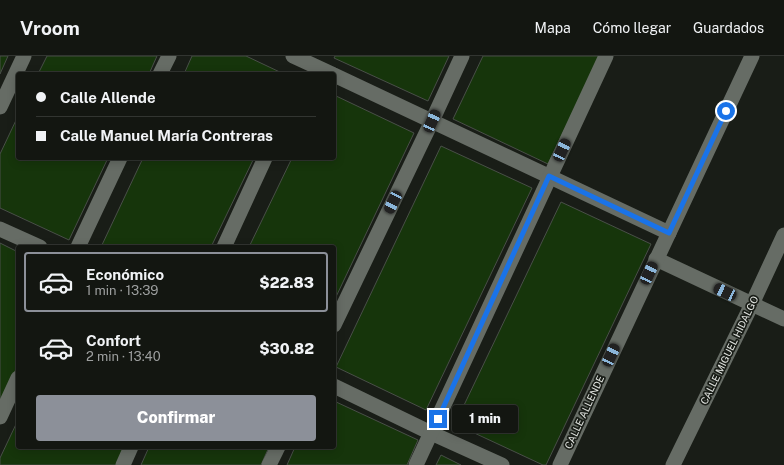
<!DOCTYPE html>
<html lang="es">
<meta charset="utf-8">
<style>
body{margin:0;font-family:"Public Sans",sans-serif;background:#1c1f1a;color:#f1f3f6;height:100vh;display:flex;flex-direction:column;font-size:15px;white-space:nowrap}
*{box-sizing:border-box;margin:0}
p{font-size:13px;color:#9d9f9f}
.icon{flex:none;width:22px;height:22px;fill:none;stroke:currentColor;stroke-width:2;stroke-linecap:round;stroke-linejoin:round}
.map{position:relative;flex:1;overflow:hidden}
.side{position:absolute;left:16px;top:189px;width:320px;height:204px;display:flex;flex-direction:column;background:#131611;border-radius:4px;box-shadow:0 2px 10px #0003,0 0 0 1px #323531}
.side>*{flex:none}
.banner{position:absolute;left:16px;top:16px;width:320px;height:88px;border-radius:4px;box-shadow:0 2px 10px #0003,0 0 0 1px #323531;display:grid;align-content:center;height:88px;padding:0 20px;background:#131611}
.end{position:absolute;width:18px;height:18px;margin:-9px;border:5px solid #1a73e8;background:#fff;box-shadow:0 0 0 2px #fff}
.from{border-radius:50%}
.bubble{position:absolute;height:28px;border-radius:4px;background:#131611;box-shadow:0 2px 10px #0003,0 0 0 1px #323531;font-size:13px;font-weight:800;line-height:28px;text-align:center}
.car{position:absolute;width:12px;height:24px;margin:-12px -6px;border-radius:5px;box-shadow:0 0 3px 1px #0007;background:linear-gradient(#222 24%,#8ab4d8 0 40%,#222 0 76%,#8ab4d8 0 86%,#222 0)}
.banner b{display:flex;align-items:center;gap:14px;height:38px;font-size:15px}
.banner b+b{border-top:1px solid #323531}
.banner i{width:10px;height:10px;background:#f1f3f6}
ul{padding:7px 0 0;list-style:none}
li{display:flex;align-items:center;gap:12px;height:60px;margin:0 8px 6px;padding:0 12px;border:2px solid transparent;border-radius:4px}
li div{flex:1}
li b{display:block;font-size:15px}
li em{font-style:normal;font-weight:800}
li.selected{border-color:#8c9099}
li>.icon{width:36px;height:36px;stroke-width:1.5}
.cta{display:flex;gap:8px;margin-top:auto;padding:8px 20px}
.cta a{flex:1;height:46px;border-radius:4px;background:#8c9099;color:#fff;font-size:16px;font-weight:800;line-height:46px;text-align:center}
header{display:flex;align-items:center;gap:24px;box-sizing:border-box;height:56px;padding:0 20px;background:#131611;border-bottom:1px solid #323531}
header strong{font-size:19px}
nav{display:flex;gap:22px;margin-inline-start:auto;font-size:14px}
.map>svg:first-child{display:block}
.building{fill:#16350b;stroke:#494f48}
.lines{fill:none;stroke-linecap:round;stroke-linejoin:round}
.minor{stroke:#666c65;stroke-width:15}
.route{stroke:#1a73e8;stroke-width:5}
.labels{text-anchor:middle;stroke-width:3.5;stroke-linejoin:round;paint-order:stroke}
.street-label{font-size:10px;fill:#e4e7e3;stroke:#191d17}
</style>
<header>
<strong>Vroom</strong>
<nav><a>Mapa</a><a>Cómo llegar</a><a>Guardados</a></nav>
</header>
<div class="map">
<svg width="784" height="409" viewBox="0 0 784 409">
<rect width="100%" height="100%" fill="#191d17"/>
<g class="building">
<path d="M0 0H8L0 18Z"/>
<path d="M47 0H157L149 18H38Z"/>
<path d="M192 0H246L284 18H184Z"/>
<path d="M335 0H449L428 45 334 2Z"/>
<path d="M483 0H600L548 108 453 63Z"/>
<path d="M334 39 414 77 334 245V191H249L292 102H334Z"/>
<path d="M18 60V102H108L69 184 0 152V98Z"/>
<path d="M441 90 532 132 426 354 336 311Z"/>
<path d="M143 102H254L211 191H101Z"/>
<path d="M561 146 651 188 546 409H543L455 368Z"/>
<path d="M0 187 18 196V309L0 347Z"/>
<path d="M334 345 418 384 407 409H287L295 391H334Z"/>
<path d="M18 364V391H125L116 409H0V402Z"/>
<path d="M149 391H269L261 409H141Z"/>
<path d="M441 399 461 409H436Z"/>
</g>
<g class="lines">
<g class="minor">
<path d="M293 0 332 18"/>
<path d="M160 18 169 0"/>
<path d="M334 19 669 177"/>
<path d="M0 51 24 0"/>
<path d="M0 173 40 191"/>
<path d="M78 191 120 102"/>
<path d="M224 191 265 102"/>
<path d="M656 203 784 263"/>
<path d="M334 269 432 65 462 0"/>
<path d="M334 330 431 377 502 409"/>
<path d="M0 361 18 322"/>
<path d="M123 409 131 391"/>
<path d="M269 409 278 391"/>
<path d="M416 409 606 0"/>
<path d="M560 409 752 0"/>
<path d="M673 409 752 248 784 179"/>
</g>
</g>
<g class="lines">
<path class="route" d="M438 363 549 120 669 177 726 55"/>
</g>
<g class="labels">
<g class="street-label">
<text transform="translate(729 294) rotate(-64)" y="4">CALLE MIGUEL HIDALGO</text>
<text transform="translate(584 356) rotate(-65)" y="4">CALLE ALLENDE</text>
</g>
</g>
</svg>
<i class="end from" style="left:726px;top:55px"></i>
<i class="end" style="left:438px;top:363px"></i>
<div class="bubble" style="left:452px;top:349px;width:66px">1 min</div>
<i class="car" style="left:432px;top:65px;rotate:24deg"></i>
<i class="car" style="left:562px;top:94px;rotate:25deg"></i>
<i class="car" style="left:393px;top:146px;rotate:206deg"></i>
<i class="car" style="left:649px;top:217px;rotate:25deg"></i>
<i class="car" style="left:725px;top:236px;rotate:295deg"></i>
<i class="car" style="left:611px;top:299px;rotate:25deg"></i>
<div class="banner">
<b><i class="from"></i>Calle Allende</b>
<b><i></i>Calle Manuel María Contreras</b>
</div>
<section class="side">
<ul>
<li class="selected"><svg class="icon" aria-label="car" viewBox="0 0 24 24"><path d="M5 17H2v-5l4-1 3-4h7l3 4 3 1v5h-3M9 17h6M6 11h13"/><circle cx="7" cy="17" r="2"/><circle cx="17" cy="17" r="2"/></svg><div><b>Económico</b><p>1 min · 13:39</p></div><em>$22.83</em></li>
<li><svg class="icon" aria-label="car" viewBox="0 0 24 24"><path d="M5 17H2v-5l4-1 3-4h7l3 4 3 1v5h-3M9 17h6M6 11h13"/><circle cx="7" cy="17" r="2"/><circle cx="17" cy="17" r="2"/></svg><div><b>Confort</b><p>2 min · 13:40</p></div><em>$30.82</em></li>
</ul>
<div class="cta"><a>Confirmar</a></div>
</section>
</div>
